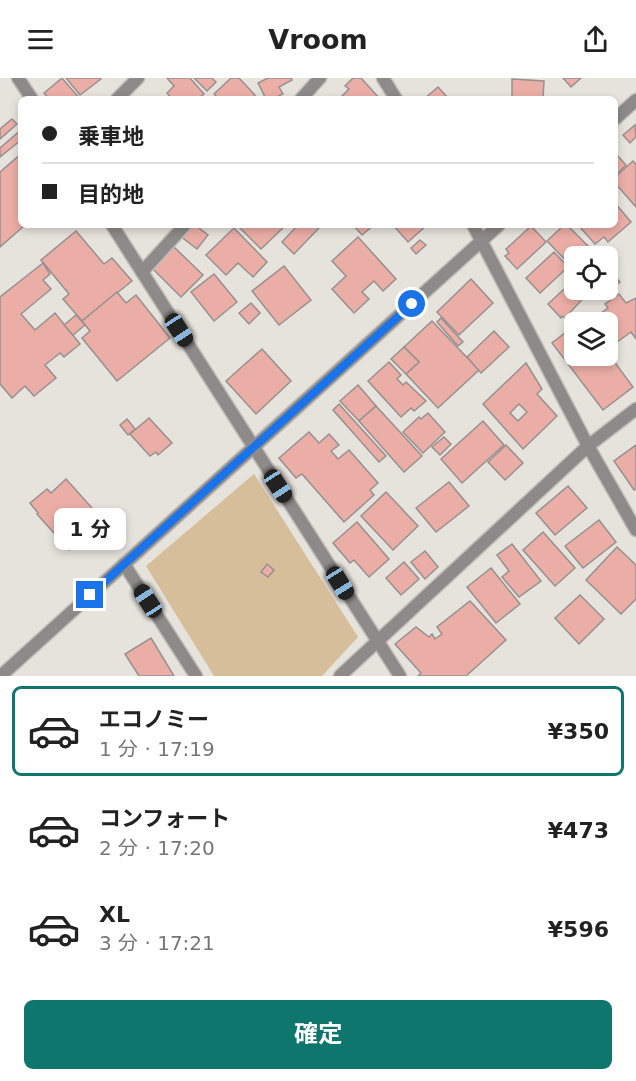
<!DOCTYPE html>
<html lang="ja">
<meta charset="utf-8">
<style>
body{margin:0;font-family:"DejaVu Sans","Noto Sans JP",sans-serif;background:#f6f6f6;color:#222;height:100vh;display:flex;flex-direction:column;font-size:22px;white-space:nowrap}
*{box-sizing:border-box;margin:0}
p{font-size:20px;color:#767676}
.icon{flex:none;width:33px;height:33px;fill:none;stroke:currentColor;stroke-width:2;stroke-linecap:round;stroke-linejoin:round}
.map{position:relative;height:598px;overflow:hidden}
.panel{display:flex;flex-direction:column;background:#fff;flex:1}
.panel>*{flex:none}
.top-card{position:absolute;left:18px;top:18px;width:600px;height:132px;border-radius:9px;box-shadow:0 3px 9px #0003;display:grid;align-content:center;height:132px;padding:0 24px;background:#fff}
.tools{position:absolute;left:564px;top:168px;display:grid;gap:12px}
.tools a{display:grid;place-items:center;width:54px;height:54px;border-radius:9px;background:#fff;box-shadow:0 3px 9px #0003;font-size:30px}
.end{position:absolute;width:27px;height:27px;margin:-14px;border:8px solid #1a73e8;background:#fff;box-shadow:0 0 0 3px #fff}
.from{border-radius:50%}
.bubble{position:absolute;height:42px;border-radius:9px;background:#fff;box-shadow:0 3px 9px #0003;font-size:20px;font-weight:700;line-height:42px;text-align:center}
.car{position:absolute;width:18px;height:36px;margin:-18px -9px;border-radius:8px;box-shadow:0 0 4px 2px #0007;background:linear-gradient(#222 24%,#8ab4d8 0 40%,#222 0 76%,#8ab4d8 0 86%,#222 0)}
.top-card b{display:flex;align-items:center;gap:21px;height:57px;font-size:22px}
.top-card b+b{border-top:2px solid #e0e0e0}
.top-card i{width:15px;height:15px;background:#222}
ul{padding:10px 0 0;list-style:none}
li{display:flex;align-items:center;gap:18px;height:90px;margin:0 12px 9px;padding:0 12px;border:3px solid transparent;border-radius:9px}
li div{flex:1}
li b{display:block;font-size:22px}
li em{font-style:normal;font-weight:700}
li.selected{border-color:#0f766e}
li>.icon{width:54px;height:54px;stroke-width:1.5}
.button{display:flex;gap:12px;margin-top:auto;padding:12px 24px}
.button a{flex:1;height:69px;border-radius:9px;background:#0f766e;color:#fff;font-size:24px;font-weight:700;line-height:69px;text-align:center}
header{display:flex;justify-content:space-between;align-items:center;height:78px;padding:0 24px;background:#fff;font-size:27px;font-weight:700}
.map>svg:first-child{display:block}
.green{fill:#d6be9b}
.building{fill:#ebaea6;stroke:#97908f;stroke-width:1.5;fill-rule:evenodd}
.lines{fill:none;stroke-linecap:round;stroke-linejoin:round}
.minor-casing{stroke:#c1beb9;stroke-width:15}
.tertiary-casing{stroke:#c1beb9;stroke-width:15}
.minor{stroke:#8d8a89;stroke-width:12}
.tertiary{stroke:#8d8a89;stroke-width:12}
.route{stroke:#1a73e8;stroke-width:8}
</style>
<header><svg class="icon" aria-label="menu" viewBox="0 0 24 24"><path d="M4 6h16M4 12h16M4 18h16"/></svg>Vroom<svg class="icon" aria-label="share" viewBox="0 0 24 24"><path d="M12 15V3M7 8l5-5 5 5M5 13v7h14v-7"/></svg></header>
<div class="map">
<svg width="636" height="598" viewBox="0 0 636 598">
<rect width="100%" height="100%" fill="#e6e2dc"/>
<path class="green" d="M254 396 358 559 322 598H214L146 488Z"/>
<g class="building">
<path d="M62 0 80 21H49L44 15Z"/>
<path d="M66 0H100L101 1 80 17Z"/>
<path d="M167 0H190L204 16 198 21H172L167 15 174 8Z"/>
<path d="M194 0H212L216 4 207 13Z"/>
<path d="M231 0H239L255 17 251 21H219L214 16Z"/>
<path d="M268 0H291L292 2 279 9 283 16 272 21H266L258 5Z"/>
<path d="M353 0H361L380 21H339L349 11 345 8Z"/>
<path d="M563 0H581L571 9Z"/>
<path d="M512 1 544 3 543 21H512Z"/>
<path d="M438 9 449 21H424Z"/>
<path d="M12 41 17 46 0 61V51Z"/>
<path d="M635 47 636 59 630 65 623 57Z"/>
<path d="M21 52V62L0 79V70Z"/>
<path d="M615 75 626 87 615 98Z"/>
<path d="M21 76V147H25L0 169V94Z"/>
<path d="M633 83 636 86V129L615 105V99Z"/>
<path d="M615 125 631 144 608 164 604 159 595 166 578 147H615Z"/>
<path d="M187 147H195L208 157 197 171 179 157Z"/>
<path d="M237 147H286L261 171Z"/>
<path d="M298 147H316L319 150 294 176 282 164Z"/>
<path d="M353 147H374L362 157Z"/>
<path d="M393 147H427L408 164Z"/>
<path d="M564 147H567L598 178H574V191L547 163Z"/>
<path d="M531 148 546 164 517 191 505 178 509 175 506 171Z"/>
<path d="M234 150 267 184 253 199 238 185 226 197 206 177Z"/>
<path d="M76 153 104 186 112 180 132 203 82 243 63 221 69 216 41 182Z"/>
<path d="M358 159 396 201 383 213 374 203 362 214 369 221 354 235 332 211 346 198 332 183Z"/>
<path d="M420 162 426 167 416 176 411 170Z"/>
<path d="M174 169 203 197 181 219 152 190Z"/>
<path d="M554 174 568 189 540 215 526 200Z"/>
<path d="M43 185 50 196 43 202 51 211 21 236 35 252 55 235 80 266 64 279 60 275 45 287 56 300 34 318 25 308 12 320 0 306V219Z"/>
<path d="M284 188 311 222 279 247 252 213Z"/>
<path d="M611 194 620 204 610 213 608 210V197Z"/>
<path d="M214 196 237 224 214 243 191 214Z"/>
<path d="M471 201 493 225 459 257 437 234Z"/>
<path d="M574 202V212H589L590 213 565 240 562 238 561 240 548 226Z"/>
<path d="M600 212H607L609 214 602 221 597 214Z"/>
<path d="M117 214 126 225 136 217 170 260 117 303 82 260 90 253 82 243Z"/>
<path d="M619 216 626 225 636 220V261L631 254 613 267 608 259V244H597L594 240 608 230 605 226Z"/>
<path d="M251 225 260 235 249 246 239 235Z"/>
<path d="M76 237 85 247 73 257 64 247Z"/>
<path d="M441 240 463 264 458 268 437 244Z"/>
<path d="M432 243 479 292 438 330 406 296 419 284 404 269Z"/>
<path d="M574 248V278H608V275L633 309 603 332 552 265Z"/>
<path d="M494 253 509 269 481 295 467 279Z"/>
<path d="M404 269 419 284 406 296 391 281Z"/>
<path d="M262 271 291 303 256 336 226 303Z"/>
<path d="M389 284 401 297 397 301 403 307 406 304 426 323 414 333 411 330 401 339 368 303Z"/>
<path d="M526 285 542 311 537 316 557 338 523 371 483 326ZM519 326 527 334 518 343 510 335Z"/>
<path d="M358 307 376 328 359 343 340 323Z"/>
<path d="M339 326 386 378 379 384 333 332Z"/>
<path d="M376 328 422 378 404 394 359 343Z"/>
<path d="M428 335 445 354 423 375 403 354 419 339 421 341Z"/>
<path d="M149 340 172 365 158 377 156 374 150 378 130 356Z"/>
<path d="M127 341 135 351 128 357 120 347Z"/>
<path d="M483 343 504 367 462 405 441 381Z"/>
<path d="M309 354 319 365 329 356 339 367 331 373 338 381 349 372 378 405 370 412 374 417 344 444 302 396 296 400 279 380Z"/>
<path d="M444 359 451 366 440 377 432 369Z"/>
<path d="M506 367 523 385 505 402 488 384Z"/>
<path d="M636 367V411L634 412 614 383Z"/>
<path d="M66 401 101 440 75 464 77 465 69 472 37 436 38 435 30 425 47 411 51 415Z"/>
<path d="M449 404 469 428 436 454 416 430Z"/>
<path d="M568 408 587 430 555 457 536 435Z"/>
<path d="M386 414 418 448 393 472 361 438Z"/>
<path d="M599 442 616 464 583 490 565 468Z"/>
<path d="M357 444 389 481 369 499 354 482 350 485 333 465Z"/>
<path d="M543 454 575 490 555 508 523 472Z"/>
<path d="M512 466 541 503 519 519 502 499 509 493 497 477Z"/>
<path d="M617 469 636 487V521L621 536 586 502Z"/>
<path d="M425 473 438 489 425 501 411 484Z"/>
<path d="M404 484 419 501 401 517 386 500Z"/>
<path d="M267 486 274 492 268 499 261 494Z"/>
<path d="M491 490 520 526 496 545 467 509Z"/>
<path d="M580 517 604 541 579 566 555 540Z"/>
<path d="M470 523 506 562 466 598H418L421 595 395 566 416 549 429 559 432 556 435 561 442 556 437 549Z"/>
<path d="M151 560 174 598H139L125 576Z"/>
</g>
<g class="lines">
<defs>
<g id="minor">
<path d="M18 0 32 21"/>
<path d="M383 0 396 21"/>
<path d="M117 21 138 0"/>
<path d="M301 21 320 0"/>
<path d="M112 147 400 598"/>
<path d="M473 147 588 368 636 452"/>
<path d="M142 194 185 147"/>
<path d="M124 486 196 598"/>
<path d="M340 598 588 368 636 331"/>
</g>
<g id="tertiary">
<path d="M615 41 636 22"/>
<path d="M4 595 499 147"/>
</g>
</defs>
<use href="#minor" class="minor-casing"/>
<use href="#tertiary" class="tertiary-casing"/>
<use href="#minor" class="minor"/>
<use href="#tertiary" class="tertiary"/>
</g>
<g class="lines">
<path class="route" d="M90 517 412 226"/>
</g>
</svg>
<div class="tools">
<a><svg class="icon" aria-label="locate" viewBox="0 0 24 24"><circle cx="12" cy="12" r="6"/><path d="M12 2v4M12 18v4M2 12h4M18 12h4"/></svg></a>
<a><svg class="icon" aria-label="layers" viewBox="0 0 24 24"><path d="M12 4l9 5-9 5-9-5zM3 14l9 5 9-5"/></svg></a>
</div>
<i class="end from" style="left:412px;top:226px"></i>
<i class="end" style="left:90px;top:517px"></i>
<div class="bubble" style="left:54px;top:430px;width:72px">1 分</div>
<i class="car" style="left:179px;top:252px;rotate:147deg"></i>
<i class="car" style="left:278px;top:408px;rotate:147deg"></i>
<i class="car" style="left:340px;top:505px;rotate:148deg"></i>
<i class="car" style="left:148px;top:523px;rotate:327deg"></i>
<div class="top-card">
<b><i class="from"></i>乗車地</b>
<b><i></i>目的地</b>
</div>
</div>
<section class="panel">
<ul>
<li class="selected"><svg class="icon" aria-label="car" viewBox="0 0 24 24"><path d="M5 17H2v-5l4-1 3-4h7l3 4 3 1v5h-3M9 17h6M6 11h13"/><circle cx="7" cy="17" r="2"/><circle cx="17" cy="17" r="2"/></svg><div><b>エコノミー</b><p>1 分 · 17:19</p></div><em>¥350</em></li>
<li><svg class="icon" aria-label="car" viewBox="0 0 24 24"><path d="M5 17H2v-5l4-1 3-4h7l3 4 3 1v5h-3M9 17h6M6 11h13"/><circle cx="7" cy="17" r="2"/><circle cx="17" cy="17" r="2"/></svg><div><b>コンフォート</b><p>2 分 · 17:20</p></div><em>¥473</em></li>
<li><svg class="icon" aria-label="car" viewBox="0 0 24 24"><path d="M5 17H2v-5l4-1 3-4h7l3 4 3 1v5h-3M9 17h6M6 11h13"/><circle cx="7" cy="17" r="2"/><circle cx="17" cy="17" r="2"/></svg><div><b>XL</b><p>3 分 · 17:21</p></div><em>¥596</em></li>
</ul>
<div class="button"><a>確定</a></div>
</section>
